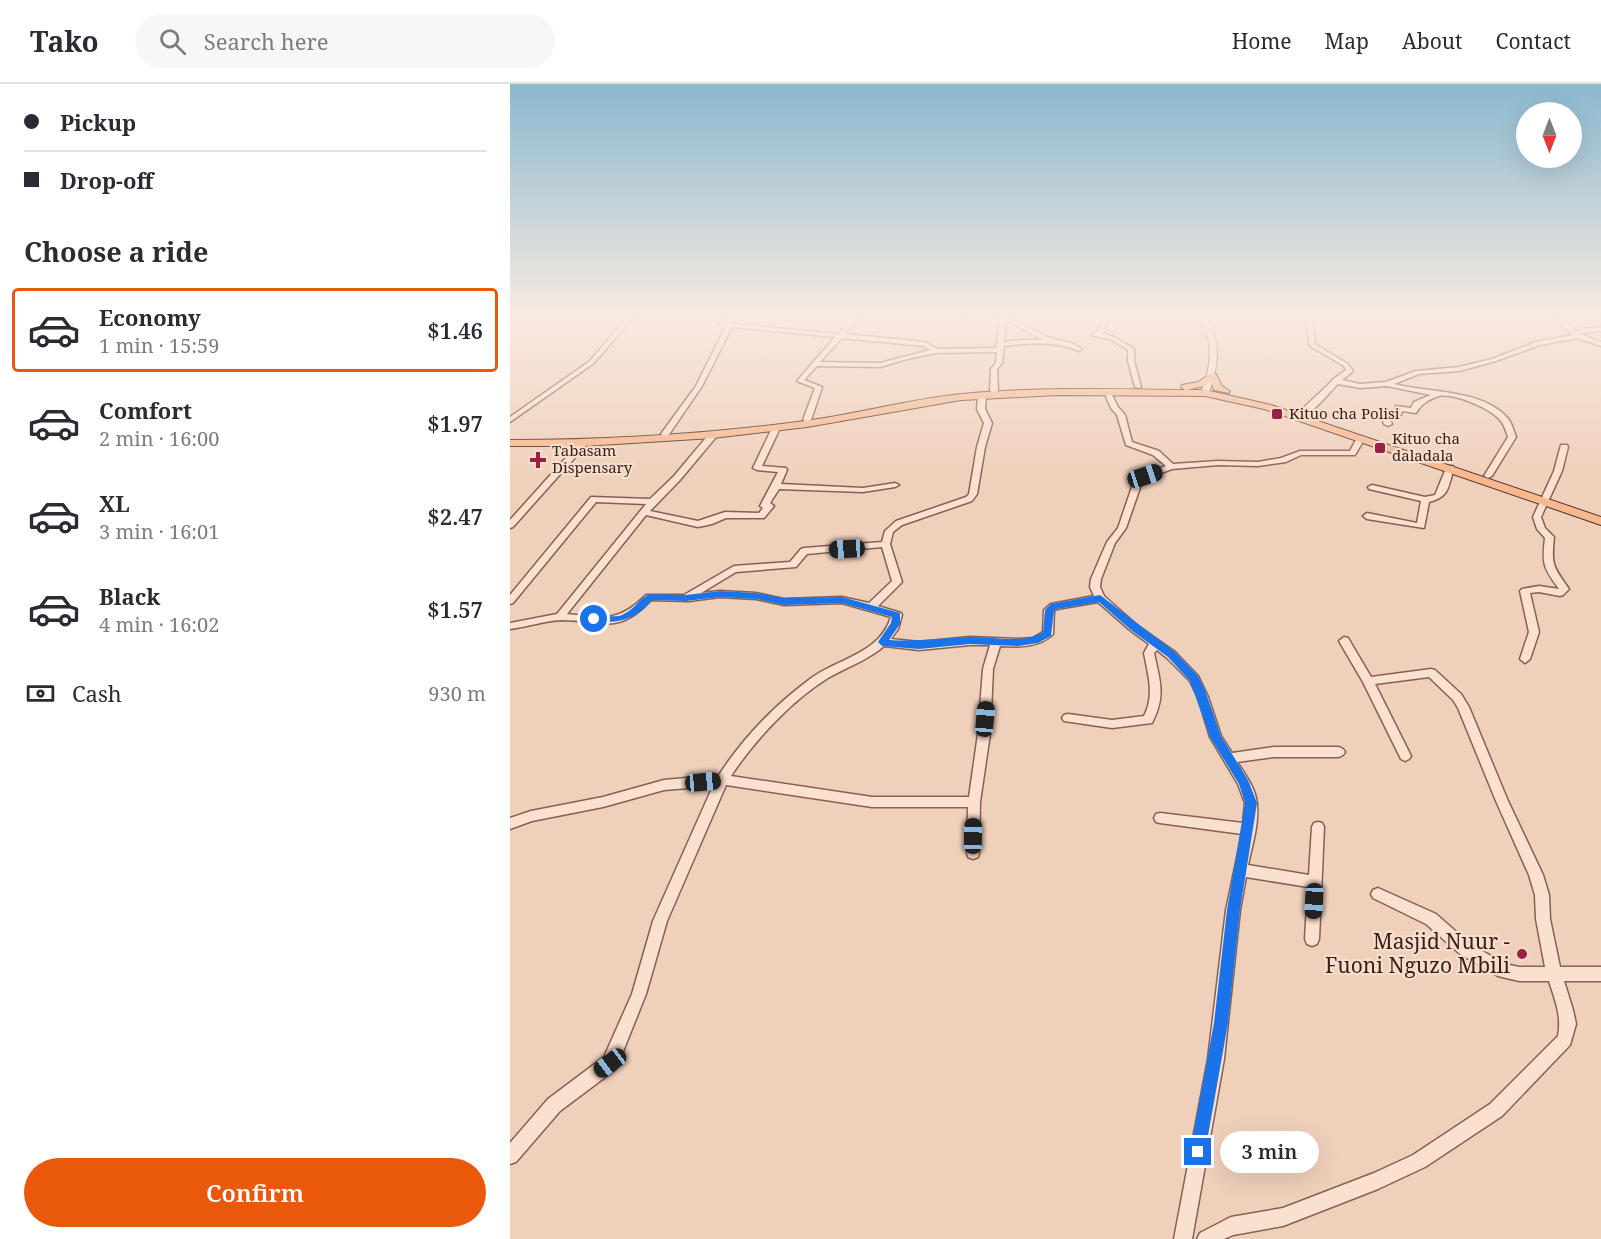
<!DOCTYPE html>
<meta charset="utf-8">
<style>
body{margin:0;font-family:"Noto Serif",serif;background:#f7f7f7;color:#2b2b33;height:100vh;display:flex;flex-direction:column;font-size:22px;white-space:nowrap}
*{box-sizing:border-box;margin:0}
p{font-size:20px;color:#7c7c81}
.icon{flex:none;width:33px;height:33px;fill:none;stroke:currentColor;stroke-width:2;stroke-linecap:round;stroke-linejoin:round}
.map{position:relative;flex:1;overflow:hidden}
.details{display:flex;flex-direction:column;background:#fff;width:510px}
.details>*{flex:none}
.top-card{display:grid;align-content:center;height:132px;padding:0 24px;background:#fff}
.needle{width:39px;rotate:180deg}
.tools{position:absolute;left:1006px;top:18px;display:grid;gap:12px}
.tools a{display:grid;place-items:center;width:66px;height:66px;border-radius:50%;background:#fff;box-shadow:0 6px 24px #0002;font-size:30px}
.end{position:absolute;width:27px;height:27px;margin:-14px;border:8px solid #1a73e8;background:#fff;box-shadow:0 0 0 3px #fff}
.from{border-radius:50%}
.bubble{position:absolute;height:42px;border-radius:21px;background:#fff;box-shadow:0 6px 24px #0002;font-size:20px;font-weight:600;line-height:42px;text-align:center}
.car{position:absolute;width:18px;height:36px;margin:-18px -9px;border-radius:8px;box-shadow:0 0 4px 2px #0007;background:linear-gradient(#222 24%,#8ab4d8 0 40%,#222 0 76%,#8ab4d8 0 86%,#222 0)}
.top-card b{display:flex;align-items:center;gap:21px;height:57px;font-size:22px}
.top-card b+b{border-top:2px solid #e1e1e2}
.top-card i{width:15px;height:15px;background:#2b2b33}
ul{padding:0;list-style:none}
li{display:flex;align-items:center;gap:18px;height:84px;margin:0 12px 9px;padding:0 12px;border:3px solid transparent;border-radius:6px}
li div{flex:1}
li b{display:block;font-size:22px}
li em{font-style:normal;font-weight:600}
li.selected{border-color:#ea580c}
li>.icon{width:54px;height:54px;stroke-width:1.5}
h2{padding:0 24px;font-size:27px;line-height:72px}
.pay{display:flex;align-items:center;gap:15px;height:66px;padding:0 24px;font-size:22px}
.pay p{margin-inline-start:auto}
.button{display:flex;gap:12px;margin-top:auto;padding:12px 24px}
.button a{flex:1;height:69px;border-radius:36px;background:#ea580c;color:#fff;font-size:24px;font-weight:600;line-height:69px;text-align:center}
header{display:flex;align-items:center;gap:36px;box-sizing:border-box;height:84px;padding:0 30px;background:#fff;border-bottom:2px solid #e1e1e2}
header strong{font-size:28px}
nav{display:flex;gap:33px;margin-inline-start:auto;font-size:21px}
.search{width:420px;height:54px;background:#f7f7f7;display:flex;align-items:center;gap:15px;box-sizing:border-box;padding:0 21px;border-radius:33px;color:#7c7c81;font-size:22px}
main{display:flex;flex:1;min-height:0}
.map>svg:first-child{display:block}
.lines{fill:none;stroke-linecap:round;stroke-linejoin:round}
.minor-casing{stroke:#876054;stroke-width:3}
.tertiary-casing{stroke:#876054;stroke-width:2}
.primary-casing{stroke:#543129;stroke-width:2}
.minor{fill:#fae0ce;fill-rule:evenodd}
.tertiary{fill:#fae0ce;fill-rule:evenodd}
.primary{fill:#f6b88f;fill-rule:evenodd}
.route{fill:#1a73e8}
.poi-dot{fill:#982245;stroke:#f7ddca;stroke-width:2}
.labels{text-anchor:middle;stroke-width:4.5;stroke-linejoin:round;paint-order:stroke}
.far-poi-label{font-size:15px;fill:#351f1a;stroke:#f7ddca;text-anchor:start}
.near-poi-label{font-size:21px;fill:#351f1a;stroke:#f7ddca;text-anchor:end}
</style>
<header>
<strong>Tako</strong>
<div class="search"><svg class="icon" aria-label="search" viewBox="0 0 24 24"><circle cx="10" cy="10" r="6"/><path d="M15 15l6 6"/></svg>Search here</div>
<nav><a>Home</a><a>Map</a><a>About</a><a>Contact</a></nav>
</header>
<main>
<section class="details">
<div class="top-card">
<b><i class="from"></i>Pickup</b>
<b><i></i>Drop-off</b>
</div>
<h2>Choose a ride</h2>
<ul>
<li class="selected"><svg class="icon" aria-label="car" viewBox="0 0 24 24"><path d="M5 17H2v-5l4-1 3-4h7l3 4 3 1v5h-3M9 17h6M6 11h13"/><circle cx="7" cy="17" r="2"/><circle cx="17" cy="17" r="2"/></svg><div><b>Economy</b><p>1 min · 15:59</p></div><em>$1.46</em></li>
<li><svg class="icon" aria-label="car" viewBox="0 0 24 24"><path d="M5 17H2v-5l4-1 3-4h7l3 4 3 1v5h-3M9 17h6M6 11h13"/><circle cx="7" cy="17" r="2"/><circle cx="17" cy="17" r="2"/></svg><div><b>Comfort</b><p>2 min · 16:00</p></div><em>$1.97</em></li>
<li><svg class="icon" aria-label="car" viewBox="0 0 24 24"><path d="M5 17H2v-5l4-1 3-4h7l3 4 3 1v5h-3M9 17h6M6 11h13"/><circle cx="7" cy="17" r="2"/><circle cx="17" cy="17" r="2"/></svg><div><b>XL</b><p>3 min · 16:01</p></div><em>$2.47</em></li>
<li><svg class="icon" aria-label="car" viewBox="0 0 24 24"><path d="M5 17H2v-5l4-1 3-4h7l3 4 3 1v5h-3M9 17h6M6 11h13"/><circle cx="7" cy="17" r="2"/><circle cx="17" cy="17" r="2"/></svg><div><b>Black</b><p>4 min · 16:02</p></div><em>$1.57</em></li>
</ul>
<div class="pay"><svg class="icon" aria-label="cash" viewBox="0 0 24 24"><path d="M3 7h18v10H3z"/><circle cx="12" cy="12" r="2"/></svg>Cash<p>930 m</p></div>
<div class="button"><a>Confirm</a></div>
</section>
<div class="map">
<svg width="1091" height="1155" viewBox="0 0 1091 1155">
<rect width="100%" height="100%" fill="#efd0bb"/>
<g class="lines">
<defs>
<g id="minor">
<path d="M120 230H126L84 279 0 338V333L80 277Z"/>
<path d="M223 230H230L218 239 328 250 346 230H352L335 250 415 258 427 265 487 264 486 261 487 259 490 234 475 230H496V232L537 253 564 260 572 265 569 267C546 257 519 259 494 262L492 279 487 285 488 307 484 309 480 307 481 285 486 279 487 268 426 269 397 275 370 283 307 282 294 296 312 303 301 336 297 338 293 336 305 304 287 297 325 253 222 243 192 302 158 352H152L151 350 186 302 216 242 209 240ZM496 236 533 256H510L494 258ZM332 254 413 262 420 266 370 279 310 278Z"/>
<path d="M448 230H464C461 233 451 233 448 230Z"/>
<path d="M590 230H596L597 239 593 249 604 253 624 265V277L631 303 630 304 625 303 618 277V266L600 255 581 251 587 248 591 239Z"/>
<path d="M791 230H797L802 235 805 260 838 280 843 287 832 296 850 300 876 298 906 287 949 283 982 275 1026 258 1063 251 1055 244 1046 230H1052L1059 241 1066 248 1070 245 1091 243V247L1072 249 1071 250 1091 258V262L1068 254 1030 261 986 277 949 287 909 290 884 300C917 309 976 305 999 336 1002 340 1004 348 1006 353L982 392 978 394 974 392 998 353C996 347 994 340 990 336 980 324 944 309 929 312 919 315 910 321 906 329L892 327 891 331H878L882 340 878 342 874 340 870 328 871 326 885 327 886 322 901 324 904 318 921 311 877 302 850 304 828 300C818 309 801 333 788 333V329L821 298 822 296 836 286 834 282 800 262 796 235Z"/>
<path d="M596 307H600L608 323 615 331 622 358 649 367 663 380 708 377 748 378 771 374 790 367H840L848 352 855 354 845 371H791L776 378 748 382 708 381 662 385 638 394 632 398 616 444 605 459 591 495 590 503 594 512 628 542 665 568 688 592 698 613 711 652 722 669 764 663H829L833 665 835 668 833 671 829 673H764L727 678C735 690 746 705 747 720 749 740 742 762 738 781L799 791 802 743 804 739 808 738 812 739 814 743 809 855 807 860 802 862 797 860 795 855 798 803 736 793 730 826 714 975 682 1155H664L698 975 716 826 732 750 650 739 646 738 644 734 646 730 650 729 733 739 735 719 728 700 700 653 688 613 680 597 657 574 647 566 644 569C650 597 656 612 642 639L602 644 554 637 552 634 554 631 558 630 602 636 634 632C645 611 638 591 634 569L639 560 620 546 588 518 547 525 544 527 543 550C529 564 508 563 490 562L483 585 480 650 470 718 469 769 468 773 463 775 458 773 457 769 458 723H362L216 701 157 837 136 910 106 985 50 1027 6 1078 0 1080V1059L38 1015 94 973 122 910 143 837 203 702 154 706 93 723 22 737 0 745V734L21 727 93 713 154 696 209 691C233 654 265 621 300 595 328 574 370 570 381 533L332 519 274 521 246 515 210 513 179 517 141 516C108 552 91 536 51 536 34 537 16 543 0 545V539L47 530 136 420 86 418 3 519 0 520V511L81 413 140 415 164 392 200 349H203L207 351 206 353 170 396 140 427 188 437 215 428 249 429 253 424 250 422 268 388 247 386 243 384 262 344 266 342 270 344 252 382 276 384 277 386 271 400 353 404 385 399 389 401 385 403 353 408 269 405 260 419 264 422 254 434H216L202 440 188 443 136 431 57 530C93 534 108 539 136 511H174L224 482 280 478 291 465 294 464 372 458 375 447 386 437 456 413 459 410 467 363 474 339 467 325 468 311 472 309 476 311 475 325 482 339 475 363 467 410 462 417 392 441 383 448 380 460 392 498 368 522 391 529 392 531 388 545 381 555 409 558 460 553 508 555 523 554 533 548 534 526 541 520 584 512 580 503 581 495 597 458 608 444 624 397 632 390 656 382 643 371 616 361 607 331 601 324 594 308ZM372 463 382 497 359 519 332 513 274 515 246 509 210 507 191 509 226 488 286 483 297 470ZM460 561H480L473 585 468 650 459 713H362L221 692C244 657 282 616 318 594 337 583 358 576 374 562L409 566Z"/>
<path d="M71 357 78 359 3 443 0 444V436Z"/>
<path d="M1051 361H1057L1058 363 1052 387 1031 433 1035 444 1044 453C1041 481 1043 482 1059 505L1053 511 1050 512 1029 508 1020 509 1029 548 1020 575 1015 579 1010 575 1019 548 1010 507 1012 505 1029 502 1049 505C1033 483 1032 480 1035 454L1027 445 1023 433 1044 387Z"/>
<path d="M937 382H943L944 384C938 402 940 413 919 418L914 444 857 435 853 432 857 429 907 439 911 417 859 405 858 403 862 401 915 413 925 411Z"/>
<path d="M834 553 838 554 861 593 921 585 925 586 951 610 959 623 998 717 1033 791 1039 811 1040 835 1050 883H1091V897H1054L1063 926 1066 940 1060 961 992 1032 915 1083 868 1105 773 1142 723 1151 714 1155H687L690 1149 721 1133 773 1124 864 1089 903 1071 980 1020 1048 952C1052 932 1045 916 1039 897H1009L988 892 950 870 916 840 863 814 861 810 863 806 868 804 926 830 960 860 995 880 1009 883H1035L1026 835 1025 811 1019 791 986 717 948 624 943 616 919 593 865 600 901 672 899 675 895 677 891 675 853 598 829 557Z"/>
</g>
<path id="tertiary" d="M688 230H694C712 255 709 281 699 309L695 311 691 309C702 281 704 256 688 230Z"/>
<path id="primary" d="M700 290H706L712 302 720 307 719 309 704 306 701 298 694 302 677 306H695L761 321 1091 433V441L754 325 695 312 548 311 451 316 297 343 203 354 74 362H0V356C99 356 197 350 295 337 348 330 400 315 452 310 526 303 601 305 675 306L671 303 672 301 688 298Z"/>
</defs>
<use href="#minor" class="minor-casing"/>
<use href="#tertiary" class="tertiary-casing"/>
<use href="#primary" class="primary-casing"/>
<use href="#minor" class="minor"/>
<use href="#tertiary" class="tertiary"/>
<use href="#primary" class="primary"/>
</g>
<linearGradient id="sky" x2="0" y2="1"><stop stop-color="#8bb9d0"/><stop offset="0.59" stop-color="#f8eae0"/><stop offset="1" stop-color="#f8eae0" stop-opacity="0"/></linearGradient>
<rect width="1091" height="392" fill="url(#sky)"/>
<path class="route" d="M210 507 246 509 274 514 332 513 390 529V540L379 556C407 558 432 554 459 553 484 552 510 561 533 548L535 526 541 520 590 511 665 568 688 592 695 606 711 652 738 696 747 719 730 826 718 939 694 1074 688 1076 683 1074 680 1068 704 939 717 826 735 719 729 700 700 653 680 597 658 573 621 546 589 518 547 525 544 527 541 552 528 559 508 562 460 560 409 565 372 562 368 558 381 539 382 533 332 519 274 521 246 515 210 513 176 517 142 516C128 533 115 538 93 538 87 538 84 539 79 535 88 528 102 535 112 531 124 526 129 515 139 510L176 511Z"/>
<g class="poi-dot">
<rect x="761" y="324" width="12" height="12" rx="3"/>
<rect x="864" y="358" width="12" height="12" rx="3"/>
<path d="M25 367h6v6h6v6h-6v6h-6v-6h-6v-6h6z"/>
<circle cx="1012" cy="870" r="6"/>
</g>
<g class="labels">
<g class="far-poi-label">
<text x="779" y="335">Kituo cha Polisi</text>
<text x="882" y="360">Kituo cha<tspan x="882" dy="17">daladala</tspan></text>
<text x="42" y="372">Tabasam<tspan x="42" dy="17">Dispensary</tspan></text>
</g>
<g class="near-poi-label">
<text x="1000" y="865">Masjid Nuur -<tspan x="1000" dy="24">Fuoni Nguzo Mbili</tspan></text>
</g>
</g>
</svg>
<div class="tools">
<a><svg class="needle" viewBox="-14 -14 28 28"><path d="M0-13l5 13h-10z" fill="#e53935"/><path d="M0 13l5-13h-10z" fill="#7c7c81"/></svg></a>
</div>
<i class="end from" style="left:84px;top:535px"></i>
<i class="end" style="left:688px;top:1068px"></i>
<div class="bubble" style="left:710px;top:1047px;width:99px">3 min</div>
<i class="car" style="left:635px;top:392px;rotate:72deg"></i>
<i class="car" style="left:337px;top:465px;rotate:267deg"></i>
<i class="car" style="left:475px;top:635px;rotate:5deg"></i>
<i class="car" style="left:193px;top:698px;rotate:85deg"></i>
<i class="car" style="left:463px;top:752px;rotate:1deg"></i>
<i class="car" style="left:804px;top:817px;rotate:183deg"></i>
<i class="car" style="left:100px;top:979px;rotate:233deg"></i>
</div>
</main>
